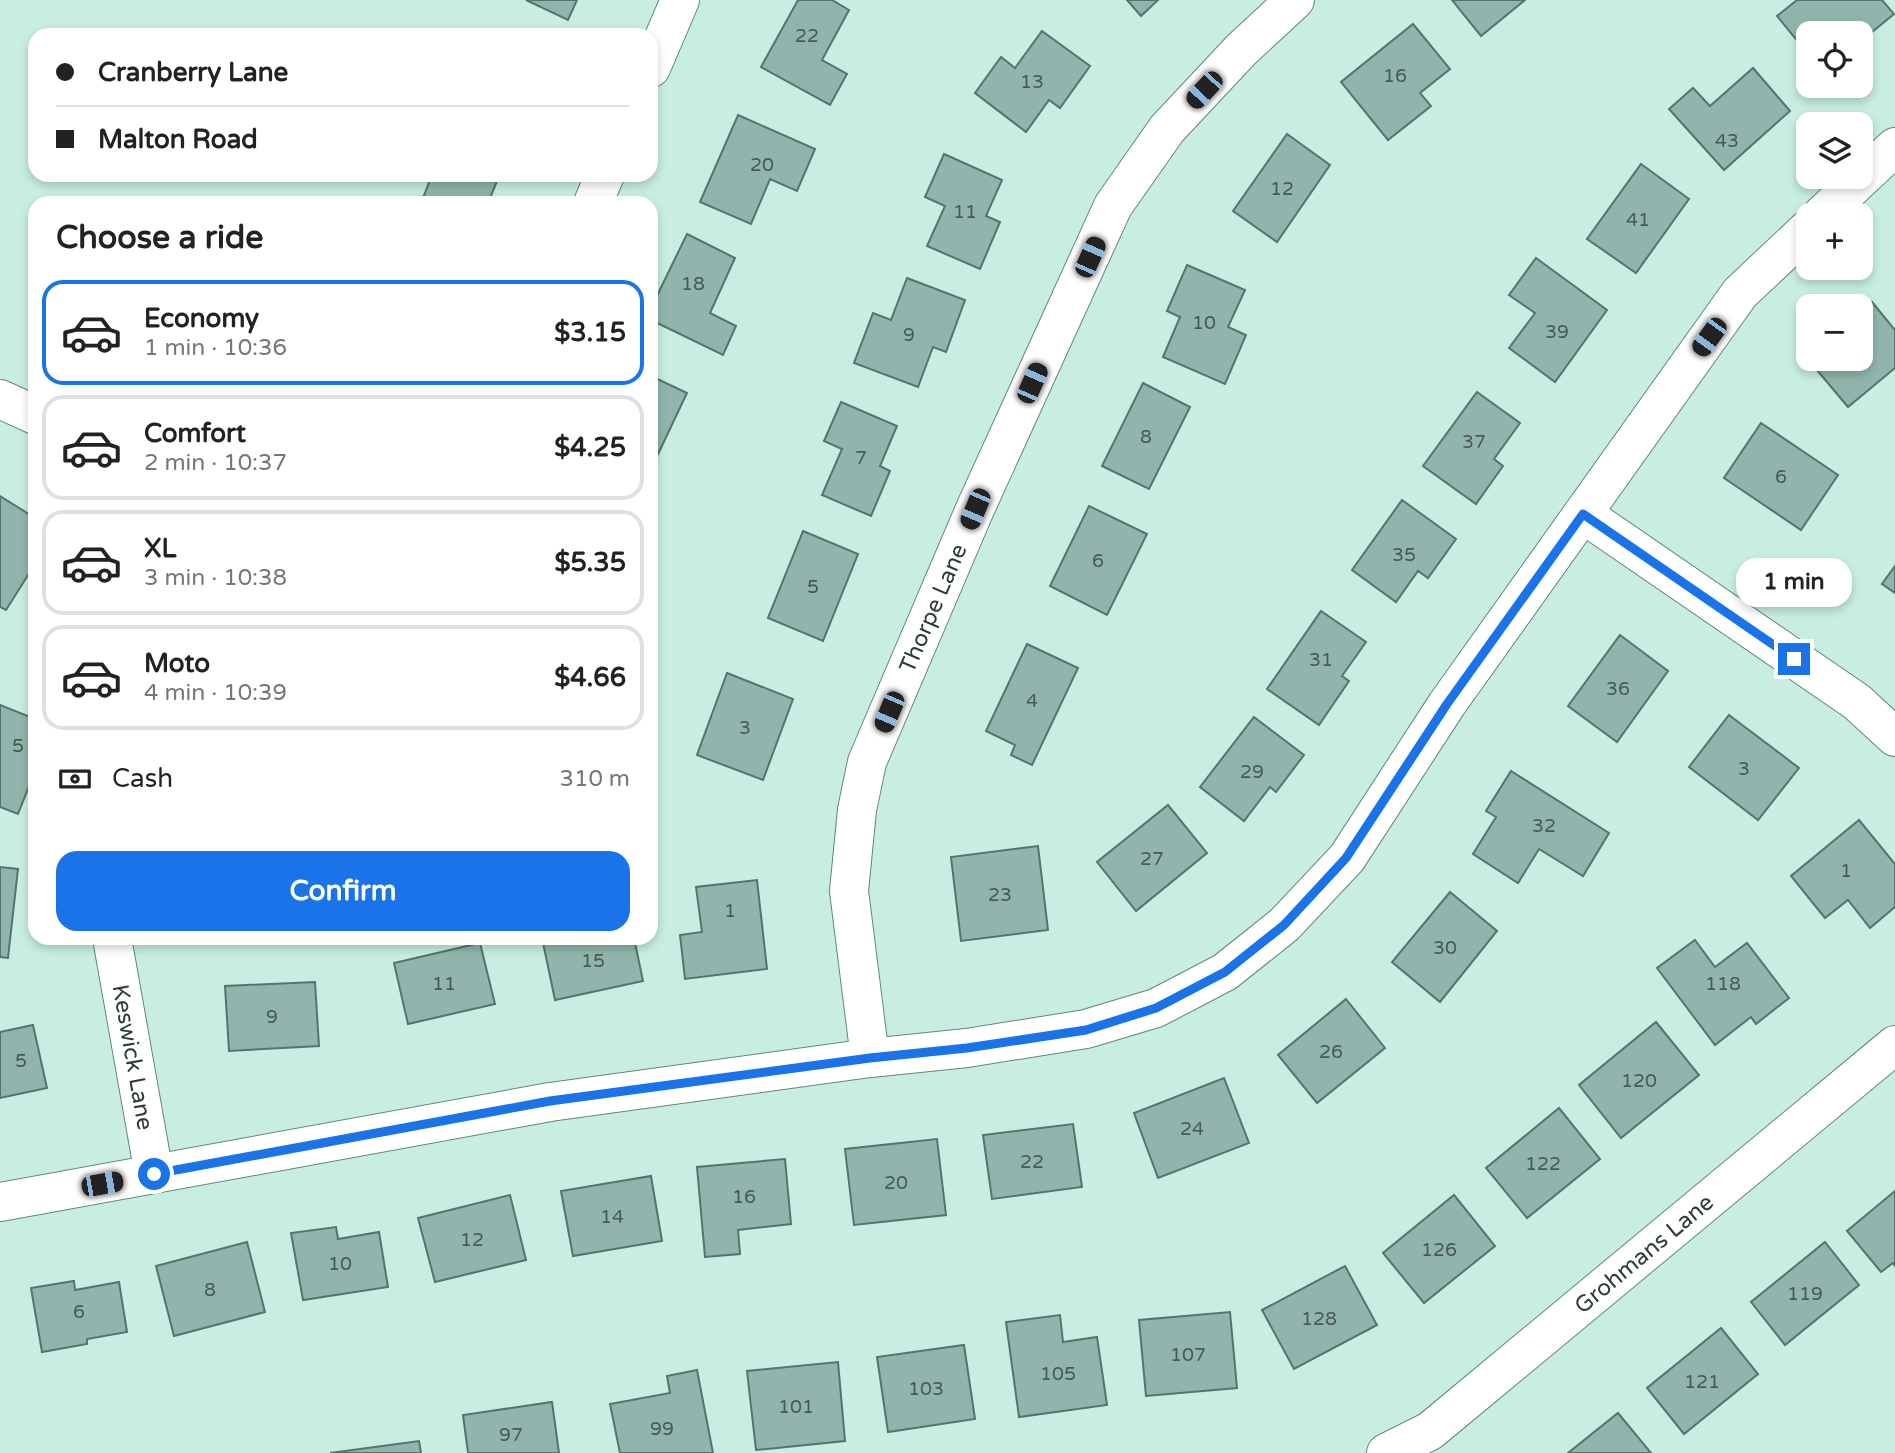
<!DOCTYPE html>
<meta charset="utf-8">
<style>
body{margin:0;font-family:"Varela Round",sans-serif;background:#f6f6f6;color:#222;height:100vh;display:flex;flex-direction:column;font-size:26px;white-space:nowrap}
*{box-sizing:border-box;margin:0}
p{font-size:23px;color:#767676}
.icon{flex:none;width:38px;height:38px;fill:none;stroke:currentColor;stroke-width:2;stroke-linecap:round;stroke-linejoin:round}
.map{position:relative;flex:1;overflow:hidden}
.panel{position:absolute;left:28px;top:196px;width:630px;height:749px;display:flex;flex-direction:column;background:#fff;border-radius:21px;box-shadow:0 4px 10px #0003}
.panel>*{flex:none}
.banner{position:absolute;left:28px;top:28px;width:630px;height:154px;border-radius:21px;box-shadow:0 4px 10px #0003;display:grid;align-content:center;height:154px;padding:0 28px;background:#fff}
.fabs{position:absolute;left:1796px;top:21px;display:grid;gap:14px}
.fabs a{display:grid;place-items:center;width:77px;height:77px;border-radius:14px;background:#fff;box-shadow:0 4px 10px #0003;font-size:35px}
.end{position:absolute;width:32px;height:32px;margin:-16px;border:9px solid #1a73e8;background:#fff;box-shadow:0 0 0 4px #fff}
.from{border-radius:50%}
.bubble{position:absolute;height:49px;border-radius:21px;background:#fff;box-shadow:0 4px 10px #0003;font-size:23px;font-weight:700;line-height:49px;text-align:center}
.car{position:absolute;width:21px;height:42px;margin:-21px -10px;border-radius:9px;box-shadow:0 0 5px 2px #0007;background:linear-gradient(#222 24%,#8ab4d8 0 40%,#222 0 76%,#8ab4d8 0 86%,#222 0)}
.banner b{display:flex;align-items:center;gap:24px;height:66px;font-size:26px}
.banner b+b{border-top:2px solid #e0e0e0}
.banner i{width:18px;height:18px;background:#222}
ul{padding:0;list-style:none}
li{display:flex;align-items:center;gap:21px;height:105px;margin:0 14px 10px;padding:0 14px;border:4px solid #e0e0e0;border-radius:21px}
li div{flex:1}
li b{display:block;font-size:26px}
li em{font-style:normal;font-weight:700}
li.selected{border-color:#1a73e8}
li>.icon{width:63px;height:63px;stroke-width:1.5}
h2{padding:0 28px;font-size:32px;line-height:84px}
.pay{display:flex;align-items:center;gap:18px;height:77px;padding:0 28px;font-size:26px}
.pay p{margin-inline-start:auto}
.action{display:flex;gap:14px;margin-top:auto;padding:14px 28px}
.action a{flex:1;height:80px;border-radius:21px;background:#1a73e8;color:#fff;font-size:28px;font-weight:700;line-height:80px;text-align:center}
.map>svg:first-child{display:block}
.building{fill:#91b5ac;stroke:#53756c;stroke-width:2}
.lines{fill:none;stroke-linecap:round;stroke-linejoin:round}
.street-casing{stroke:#63867d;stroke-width:40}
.secondary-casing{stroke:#63867d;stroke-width:40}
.street{stroke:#fff;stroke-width:38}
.secondary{stroke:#fff;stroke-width:38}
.route{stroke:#1a73e8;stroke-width:9}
.labels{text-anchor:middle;stroke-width:7;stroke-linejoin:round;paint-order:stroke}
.number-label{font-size:19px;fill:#475b56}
.street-label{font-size:23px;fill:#2e3d3a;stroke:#fff}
</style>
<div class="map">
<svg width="1895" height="1453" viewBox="0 0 1895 1453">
<rect width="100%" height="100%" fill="#c8eee3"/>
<g class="building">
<path d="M526 0H577L568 20Z"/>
<path d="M798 0H832L849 10 822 60 847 74 830 105 761 67Z"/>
<path d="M1127 0H1158L1141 16Z"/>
<path d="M1452 0H1525L1481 36Z"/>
<path d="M1797 0H1882L1894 14 1860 42V33H1808V54L1777 16Z"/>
<path d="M1413 24 1450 69 1420 93 1431 106 1388 140 1341 82Z"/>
<path d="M1042 31 1090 66 1060 108 1049 100 1026 132 975 93 1001 57 1015 68Z"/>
<path d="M1753 68 1790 111 1724 170 1669 109 1693 88 1710 106Z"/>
<path d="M738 115 815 149 797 191 770 179 751 224 700 202Z"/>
<path d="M1287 134 1330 165 1277 242 1233 211Z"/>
<path d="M944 154 1002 180 986 216 1000 222 980 269 927 246 945 206 925 197Z"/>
<path d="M1641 164 1689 199 1636 273 1587 239Z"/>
<path d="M432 175H482L497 181 488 203H421Z"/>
<path d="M687 234 735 258 710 313 736 326 723 355 651 320V308Z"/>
<path d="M1536 258 1607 310 1555 382 1509 348 1535 313 1509 295Z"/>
<path d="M1187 265 1245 290 1228 327 1246 335 1225 384 1163 357 1180 317 1167 311Z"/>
<path d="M907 278 965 300 946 352 933 347 918 387 854 363 873 313 891 320Z"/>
<path d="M1872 302 1895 330V368L1848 407 1806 357 1808 355V359H1860V312Z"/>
<path d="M651 376 687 393 651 469Z"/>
<path d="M1143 383 1190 407 1149 489 1102 466Z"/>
<path d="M1477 392 1520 423 1494 459 1503 466 1476 504 1423 466Z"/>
<path d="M841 402 897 426 880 466 890 471 871 516 822 495 842 449 824 441Z"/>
<path d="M1761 423 1838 475 1801 530 1724 478Z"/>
<path d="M0 496 35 518V564L6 610 0 607Z"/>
<path d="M1402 500 1456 539 1428 578 1418 571 1396 602 1352 570Z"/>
<path d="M1089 506 1147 534 1107 615 1050 586Z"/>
<path d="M803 531 858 554 823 641 768 618Z"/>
<path d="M1895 566V593L1882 584Z"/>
<path d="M1321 611 1366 642 1342 676 1349 681 1319 725 1267 689Z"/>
<path d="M1620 635 1668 671 1617 742 1568 706Z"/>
<path d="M1027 644 1078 668 1032 765 1011 755 1015 745 986 731Z"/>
<path d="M727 673 793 699 763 780 697 755Z"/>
<path d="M0 705 35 719V771L18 814 0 807Z"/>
<path d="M1729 715 1799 768 1758 820 1689 767Z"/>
<path d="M1254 717 1304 755 1276 792 1270 787 1244 821 1200 787Z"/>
<path d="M1511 771 1609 833 1583 876 1539 849 1518 883 1473 854 1496 817 1486 811Z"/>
<path d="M1168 805 1207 853 1136 911 1097 862Z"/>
<path d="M1859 820 1895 864V907L1870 928 1848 900 1825 918 1791 876Z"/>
<path d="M1038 846 1048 930 961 941 951 857Z"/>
<path d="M0 867 18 869 8 958 0 957Z"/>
<path d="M757 880 767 969 685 979 680 935 702 932 696 887Z"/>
<path d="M1450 892 1497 931 1440 1002 1392 962Z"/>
<path d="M542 938H634L643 981 555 1000Z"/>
<path d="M1695 940 1715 967 1747 943 1789 998 1756 1024 1751 1017 1715 1045 1657 968Z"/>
<path d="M480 943 495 1004 408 1024 394 963Z"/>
<path d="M315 982 319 1046 229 1051 225 986Z"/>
<path d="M1346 999 1385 1048 1317 1103 1278 1055Z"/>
<path d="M1656 1022 1699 1075 1621 1138 1579 1085Z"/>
<path d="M33 1025 47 1088 0 1098V1032Z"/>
<path d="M1224 1078 1249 1143 1158 1178 1134 1113Z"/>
<path d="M1559 1108 1600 1159 1527 1218 1486 1168Z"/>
<path d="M1073 1124 1082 1187 992 1199 983 1135Z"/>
<path d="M937 1139 946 1215 854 1225 845 1149Z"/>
<path d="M785 1159 791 1224 738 1230 740 1254 705 1257 697 1167Z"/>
<path d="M651 1176 662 1241 573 1256 561 1191Z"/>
<path d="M1895 1191V1266L1893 1263 1881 1272 1847 1231Z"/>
<path d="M510 1195 526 1260 435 1282 418 1218Z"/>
<path d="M1454 1195 1495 1246 1424 1303 1383 1253Z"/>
<path d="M336 1227 338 1239 379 1232 388 1287 303 1300 291 1233Z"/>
<path d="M247 1242 265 1312 174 1336 156 1266Z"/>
<path d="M1825 1242 1859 1285 1785 1345 1751 1302Z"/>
<path d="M1345 1266 1377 1325 1294 1369 1262 1310Z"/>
<path d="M74 1281 75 1290 119 1282 127 1332 87 1339V1344L42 1352 31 1288Z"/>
<path d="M1230 1312 1237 1388 1146 1396 1139 1320Z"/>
<path d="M1060 1315 1063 1342 1097 1337 1107 1405 1019 1417 1006 1322Z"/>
<path d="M1721 1328 1758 1374 1684 1434 1647 1388Z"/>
<path d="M964 1345 975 1419 888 1432 877 1357Z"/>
<path d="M838 1362 845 1441 756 1450 747 1371Z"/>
<path d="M697 1370 713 1453H620L610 1404 670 1393 667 1376Z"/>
<path d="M552 1402 559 1453H468L463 1415Z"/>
<path d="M1618 1413 1651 1453H1568Z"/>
<path d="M419 1441 421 1453H330Z"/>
</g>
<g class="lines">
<defs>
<g id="street">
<path d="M651 68 680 0"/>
<path d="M593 203 605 175"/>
<path d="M1822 215 1895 147"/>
<path d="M0 399 35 415"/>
<path d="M1583 514 1857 702 1895 737"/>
<path id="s1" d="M112 938 154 1174"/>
<path id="s2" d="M870 1058 849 891 857 810 867 762 975 509 1113 206 1167 129 1241 50 1295 0"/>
<path d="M0 1202 550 1102 870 1058 967 1048 1086 1029 1156 1008 1225 972 1284 925 1347 858 1447 704 1740 293 1808 229"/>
</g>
<g id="secondary">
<path id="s3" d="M1386 1453 1430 1431 1895 1045"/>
</g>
</defs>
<use href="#street" class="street-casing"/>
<use href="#secondary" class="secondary-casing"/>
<use href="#street" class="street"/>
<use href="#secondary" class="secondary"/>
</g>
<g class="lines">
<path class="route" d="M154 1174 550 1101 870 1058 967 1048 1086 1030 1156 1008 1225 972 1284 925 1346 858 1447 704 1583 514 1794 659"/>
</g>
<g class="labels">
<g class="number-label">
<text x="807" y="42">22</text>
<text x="1395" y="82">16</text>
<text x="1032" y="88">13</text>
<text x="1727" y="147">43</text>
<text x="762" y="171">20</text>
<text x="1282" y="195">12</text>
<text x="965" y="218">11</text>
<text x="1638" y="226">41</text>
<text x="693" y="290">18</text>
<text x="1204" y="329">10</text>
<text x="1557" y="338">39</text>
<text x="909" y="341">9</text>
<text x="1146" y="443">8</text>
<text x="1474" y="448">37</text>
<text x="861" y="464">7</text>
<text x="1781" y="483">6</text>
<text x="1404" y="561">35</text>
<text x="1098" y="567">6</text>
<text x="813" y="593">5</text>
<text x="1321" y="666">31</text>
<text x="1618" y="695">36</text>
<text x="1032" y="707">4</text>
<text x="745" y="734">3</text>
<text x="18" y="752">5</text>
<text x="1744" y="775">3</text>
<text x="1252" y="778">29</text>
<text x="1544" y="832">32</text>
<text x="1152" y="865">27</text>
<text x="1846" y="877">1</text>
<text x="1000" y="901">23</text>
<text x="730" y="917">1</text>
<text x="1445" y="954">30</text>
<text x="593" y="967">15</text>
<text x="444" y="990">11</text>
<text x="1723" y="990">118</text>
<text x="272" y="1023">9</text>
<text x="1331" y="1058">26</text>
<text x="21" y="1067">5</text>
<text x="1639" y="1087">120</text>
<text x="1192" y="1135">24</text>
<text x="1032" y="1168">22</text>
<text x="1543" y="1170">122</text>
<text x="896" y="1189">20</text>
<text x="744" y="1203">16</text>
<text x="612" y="1223">14</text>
<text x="472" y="1246">12</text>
<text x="1439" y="1256">126</text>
<text x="340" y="1270">10</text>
<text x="210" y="1296">8</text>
<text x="1805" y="1300">119</text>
<text x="79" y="1318">6</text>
<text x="1319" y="1325">128</text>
<text x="1188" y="1361">107</text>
<text x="1058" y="1380">105</text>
<text x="1702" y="1388">121</text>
<text x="926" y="1395">103</text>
<text x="796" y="1413">101</text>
<text x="662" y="1435">99</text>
<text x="511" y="1441">97</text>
</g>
<g class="street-label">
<text dy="8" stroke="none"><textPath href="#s2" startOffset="466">Thorpe Lane</textPath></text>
<text dy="8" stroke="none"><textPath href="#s1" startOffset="121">Keswick Lane</textPath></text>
<text dy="8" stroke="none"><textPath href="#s3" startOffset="327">Grohmans Lane</textPath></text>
</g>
</g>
</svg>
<div class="fabs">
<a><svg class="icon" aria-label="locate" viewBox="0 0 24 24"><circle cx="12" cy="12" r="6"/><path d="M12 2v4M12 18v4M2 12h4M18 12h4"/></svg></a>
<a><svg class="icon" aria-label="layers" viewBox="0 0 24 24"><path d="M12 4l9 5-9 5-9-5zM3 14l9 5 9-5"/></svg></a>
<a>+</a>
<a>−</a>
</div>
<i class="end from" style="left:154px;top:1174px"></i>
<i class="end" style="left:1794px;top:659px"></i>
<div class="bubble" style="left:1736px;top:558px;width:116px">1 min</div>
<i class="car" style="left:1204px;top:90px;rotate:223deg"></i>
<i class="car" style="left:1090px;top:257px;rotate:24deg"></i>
<i class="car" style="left:1709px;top:337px;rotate:216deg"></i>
<i class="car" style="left:1032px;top:383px;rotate:24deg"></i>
<i class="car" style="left:975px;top:509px;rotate:203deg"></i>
<i class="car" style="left:889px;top:712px;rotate:203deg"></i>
<i class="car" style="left:102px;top:1184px;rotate:80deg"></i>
<div class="banner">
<b><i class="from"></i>Cranberry Lane</b>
<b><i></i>Malton Road</b>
</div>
<section class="panel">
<h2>Choose a ride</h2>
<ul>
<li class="selected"><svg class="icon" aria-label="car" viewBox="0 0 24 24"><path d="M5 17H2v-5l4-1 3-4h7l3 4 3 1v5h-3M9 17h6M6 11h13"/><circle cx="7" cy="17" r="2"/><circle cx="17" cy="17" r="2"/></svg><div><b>Economy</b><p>1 min · 10:36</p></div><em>$3.15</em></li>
<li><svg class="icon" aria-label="car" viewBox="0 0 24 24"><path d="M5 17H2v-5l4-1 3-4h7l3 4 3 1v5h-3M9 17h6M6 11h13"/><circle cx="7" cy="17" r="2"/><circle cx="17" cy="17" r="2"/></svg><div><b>Comfort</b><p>2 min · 10:37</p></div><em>$4.25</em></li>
<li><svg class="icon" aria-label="car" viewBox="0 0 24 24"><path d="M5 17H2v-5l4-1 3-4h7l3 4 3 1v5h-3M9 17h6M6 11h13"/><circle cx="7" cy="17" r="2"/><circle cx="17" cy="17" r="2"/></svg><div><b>XL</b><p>3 min · 10:38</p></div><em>$5.35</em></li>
<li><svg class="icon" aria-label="car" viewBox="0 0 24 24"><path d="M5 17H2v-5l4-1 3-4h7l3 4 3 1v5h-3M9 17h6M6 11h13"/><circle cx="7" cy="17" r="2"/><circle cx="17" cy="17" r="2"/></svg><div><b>Moto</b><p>4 min · 10:39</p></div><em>$4.66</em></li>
</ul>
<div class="pay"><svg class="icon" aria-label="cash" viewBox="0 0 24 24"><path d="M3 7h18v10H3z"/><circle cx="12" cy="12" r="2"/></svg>Cash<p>310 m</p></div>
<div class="action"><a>Confirm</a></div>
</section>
</div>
